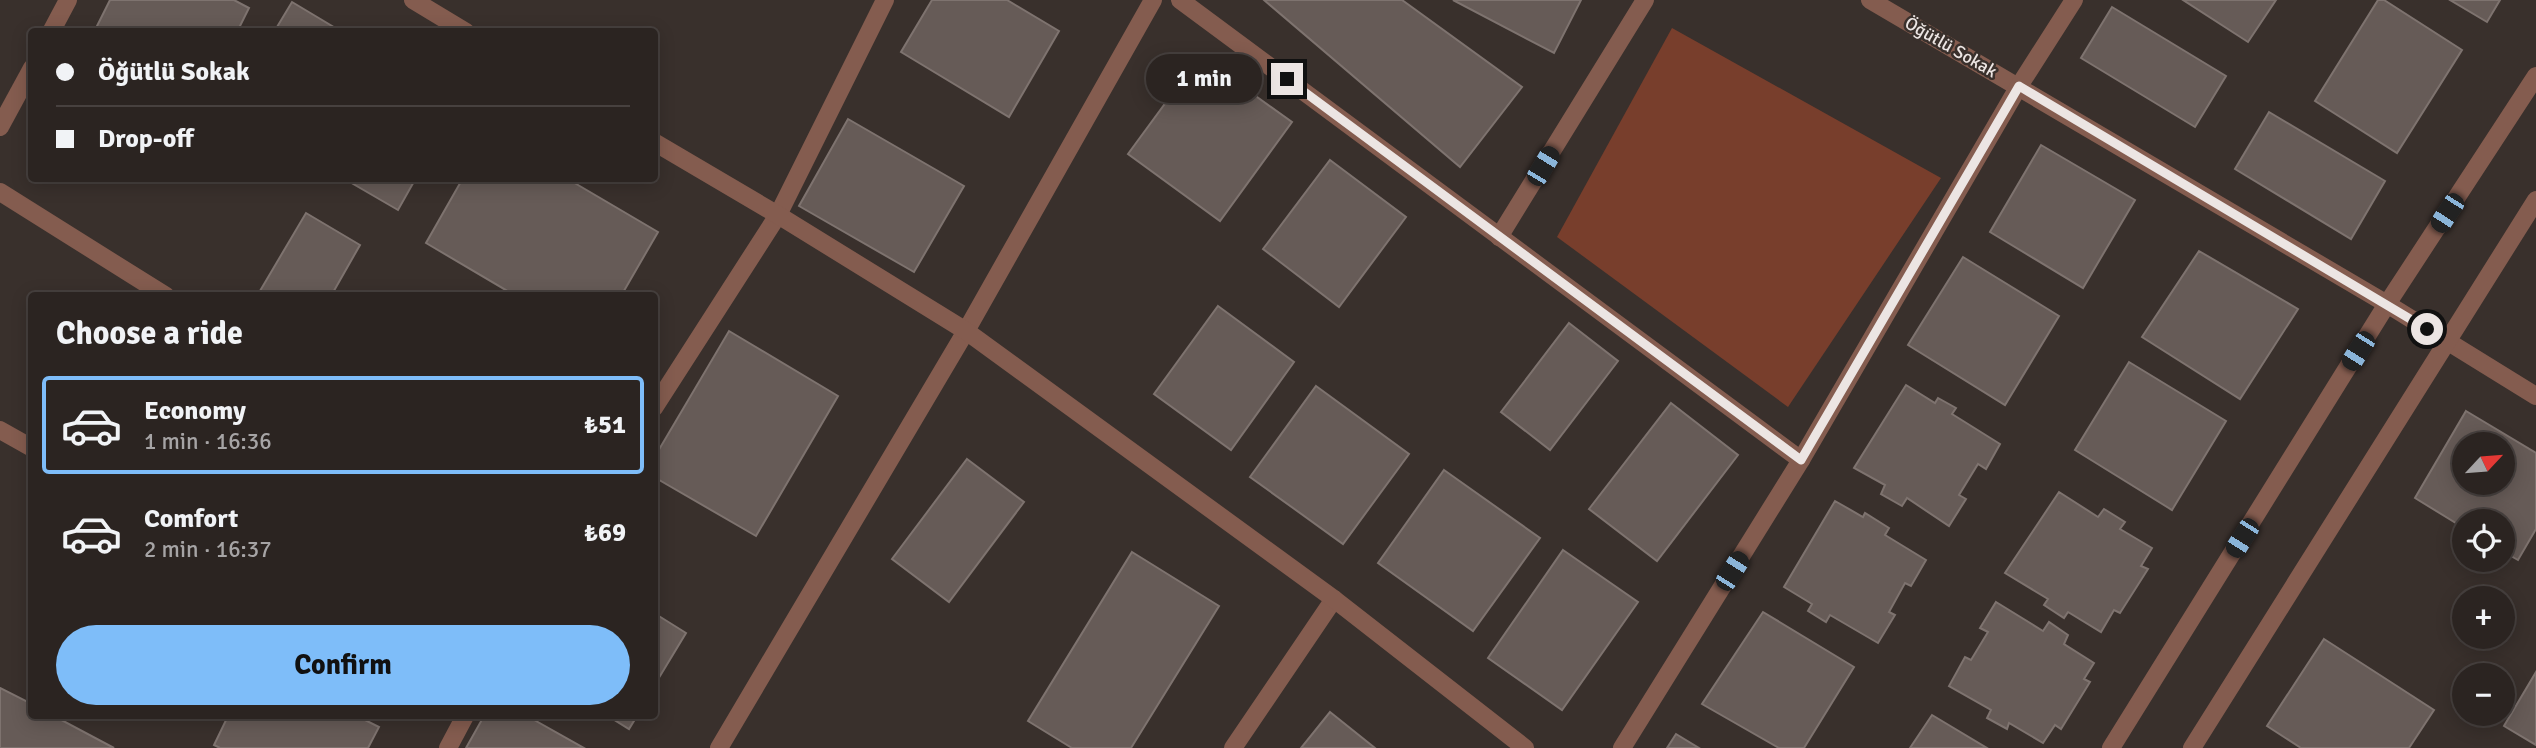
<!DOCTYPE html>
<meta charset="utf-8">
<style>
body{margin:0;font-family:Signika,sans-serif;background:#332c2a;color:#f1f3f6;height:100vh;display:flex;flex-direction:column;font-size:26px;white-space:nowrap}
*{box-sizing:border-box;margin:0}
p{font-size:23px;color:#a6a4a5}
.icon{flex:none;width:38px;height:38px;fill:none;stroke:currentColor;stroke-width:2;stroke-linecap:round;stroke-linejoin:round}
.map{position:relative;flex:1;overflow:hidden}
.details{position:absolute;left:28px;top:292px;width:630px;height:427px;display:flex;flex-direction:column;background:#2b2421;border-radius:7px;box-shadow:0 4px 18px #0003,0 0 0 2px #47413f}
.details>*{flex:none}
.top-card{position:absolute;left:28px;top:28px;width:630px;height:154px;border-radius:7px;box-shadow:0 4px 18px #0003,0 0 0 2px #47413f;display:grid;align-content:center;height:154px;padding:0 28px;background:#2b2421}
.needle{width:46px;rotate:64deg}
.controls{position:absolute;left:2452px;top:432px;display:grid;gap:14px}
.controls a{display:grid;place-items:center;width:63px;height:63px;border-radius:50%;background:#2b2421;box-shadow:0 4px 18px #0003,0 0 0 2px #47413f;font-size:35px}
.end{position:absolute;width:32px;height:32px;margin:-16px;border:9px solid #ece5e3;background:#111;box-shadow:0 0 0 4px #111}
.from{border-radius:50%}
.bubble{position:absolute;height:49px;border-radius:24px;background:#2b2421;box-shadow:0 4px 18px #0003,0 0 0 2px #47413f;font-size:23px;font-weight:700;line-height:49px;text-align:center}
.car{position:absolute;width:21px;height:42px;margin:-21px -10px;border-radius:9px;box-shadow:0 0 5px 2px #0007;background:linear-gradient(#222 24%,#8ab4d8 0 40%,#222 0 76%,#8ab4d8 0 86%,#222 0)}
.top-card b{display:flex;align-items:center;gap:24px;height:66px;font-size:26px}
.top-card b+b{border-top:2px solid #47413f}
.top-card i{width:18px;height:18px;background:#f1f3f6}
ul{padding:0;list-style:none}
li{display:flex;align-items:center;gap:21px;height:98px;margin:0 14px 10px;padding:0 14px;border:4px solid transparent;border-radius:7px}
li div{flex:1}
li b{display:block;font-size:26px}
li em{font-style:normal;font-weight:700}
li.current{border-color:#7ebdf9}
li>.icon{width:63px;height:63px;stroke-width:1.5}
h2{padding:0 28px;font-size:32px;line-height:84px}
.primary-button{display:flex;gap:14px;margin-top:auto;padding:14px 28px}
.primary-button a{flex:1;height:80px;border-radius:42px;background:#7ebdf9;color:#111;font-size:28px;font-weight:700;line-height:80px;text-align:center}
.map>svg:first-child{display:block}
.green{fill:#783e2c}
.building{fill:#665b57;stroke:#7e736f;stroke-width:2;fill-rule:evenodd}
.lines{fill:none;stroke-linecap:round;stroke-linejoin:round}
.minor{stroke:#845c4f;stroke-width:18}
.tertiary{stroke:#845c4f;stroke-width:18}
.route{stroke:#ece5e3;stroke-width:9}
.labels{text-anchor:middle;stroke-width:5;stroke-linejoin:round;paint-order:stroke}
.street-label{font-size:18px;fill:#ece5e3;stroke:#39302c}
</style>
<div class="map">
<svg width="2536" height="748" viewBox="0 0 2536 748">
<rect width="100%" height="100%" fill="#39302c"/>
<path class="green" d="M1672 28 1941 178 1788 407 1557 237Z"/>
<g class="building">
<path d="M110 0H234L249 8 237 32H94Z"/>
<path d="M932 0H1007L1059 31 1009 117 901 52Z"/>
<path d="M1264 0H1402L1522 87 1460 167Z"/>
<path d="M1453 0H1581L1554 53Z"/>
<path d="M2183 0H2276L2248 42Z"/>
<path d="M2378 0H2384L2462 50 2397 153 2315 101Z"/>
<path d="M2450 0H2500L2487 22Z"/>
<path d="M292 2 342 32H274Z"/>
<path d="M2112 7 2226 76 2195 127 2081 58Z"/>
<path d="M1200 56 1292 122 1220 221 1128 154Z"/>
<path d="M2269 112 2385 181 2351 239 2235 169Z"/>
<path d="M848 119 964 186 914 272 799 206Z"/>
<path d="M2041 145 2135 200 2083 288 1990 232Z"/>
<path d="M1330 160 1406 217 1339 307 1263 249Z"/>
<path d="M343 178H416L398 210Z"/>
<path d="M463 178H566L658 232 621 296H516L426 243Z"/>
<path d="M306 213 360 245 331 296H257Z"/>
<path d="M2199 251 2298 309 2240 399 2142 337Z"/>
<path d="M1963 257 2059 316 2005 405 1908 345Z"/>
<path d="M1218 306 1294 362 1231 450 1154 394Z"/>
<path d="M1569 323 1618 361 1550 450 1501 412Z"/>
<path d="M729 331 838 396 756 536 654 477V458Z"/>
<path d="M2129 362 2226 421 2172 510 2075 450Z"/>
<path d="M1906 385 1935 403 1938 398 1956 408 1952 414 2000 444 1986 469 1978 464 1959 495 1966 499 1949 526 1907 498 1902 506 1881 494 1885 485 1854 468Z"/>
<path d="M1316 386 1409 454 1343 544 1250 477Z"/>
<path d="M1671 403 1738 455 1657 561 1589 509Z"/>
<path d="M2466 411 2536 453V529L2518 560 2502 551V522H2464V528L2415 498ZM2464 444H2502V483H2464Z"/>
<path d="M967 459 1024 502 949 602 892 559Z"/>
<path d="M1444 470 1540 538 1473 631 1378 563Z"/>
<path d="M2059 492 2098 517 2104 509 2125 522 2120 529 2152 548 2141 566 2148 569 2120 613 2114 610 2101 632 2068 612 2064 618 2044 605 2048 599 2005 573Z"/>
<path d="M1835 501 1863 517 1865 513 1889 528 1885 535 1926 560 1911 586 1905 583 1889 612 1895 615 1878 643 1830 615 1826 622 1808 611 1812 604 1784 587Z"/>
<path d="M1563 550 1638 602 1562 710 1488 658Z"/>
<path d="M1132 552 1219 606 1131 748H1072L1028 721Z"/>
<path d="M1996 602 2043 631 2049 622 2068 635 2064 644 2094 663 2084 679 2090 682 2061 729 2055 725 2043 743 2009 723 2007 729 1987 718 1991 710 1949 686 1965 657 1971 660 1988 632 1980 628Z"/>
<path d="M1763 612 1854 667 1804 748H1779L1702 704Z"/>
<path d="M654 613 686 633 654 686Z"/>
<path d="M2324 639 2434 710 2409 748H2301L2267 726Z"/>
<path d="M2536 672V745L2504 726Z"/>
<path d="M0 688 32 704V716H54L114 748H0Z"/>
<path d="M1330 712 1375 748H1301Z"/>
<path d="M1932 715 1987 748H1910Z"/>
<path d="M228 716H357L379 727 368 748H220L214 745Z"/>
<path d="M484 716H527L584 748H466Z"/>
<path d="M608 716H637L629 729Z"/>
<path d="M1676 734 1699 748H1667Z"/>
</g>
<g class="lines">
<g class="minor">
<path d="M1180 0 1801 460"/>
<path d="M1870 0 2387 304 2536 396"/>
<path d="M51 32 68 0"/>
<path d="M0 127 32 68"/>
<path d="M0 192 166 296"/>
<path d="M1499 237 1645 0"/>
<path d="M654 408 778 215 885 0"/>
<path d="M0 430 32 448"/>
<path d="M448 748 465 716"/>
<path d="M719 748 966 331 1153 0"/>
<path d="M1233 748 1334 599"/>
<path d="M1622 748 1801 460 2019 86 2074 0"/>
</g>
<g class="tertiary">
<path d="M413 0 466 32"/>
<path d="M654 142 778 215 966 331 1334 599 1525 748"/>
<path d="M2111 748 2387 304 2536 76"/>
<path d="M2192 748 2536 200"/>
</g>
</g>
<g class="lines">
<path class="route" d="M1287 79 1801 460 2019 86 2427 329"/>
</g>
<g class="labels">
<g class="street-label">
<text transform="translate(1951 47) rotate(30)" y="6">Öğütlü Sokak</text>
</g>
</g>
</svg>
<div class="controls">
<a><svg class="needle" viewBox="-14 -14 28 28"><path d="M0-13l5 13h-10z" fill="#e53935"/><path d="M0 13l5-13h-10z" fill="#a6a4a5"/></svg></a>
<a><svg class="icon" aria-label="locate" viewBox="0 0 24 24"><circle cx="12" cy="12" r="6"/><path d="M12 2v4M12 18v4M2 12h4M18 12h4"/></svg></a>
<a>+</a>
<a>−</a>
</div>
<i class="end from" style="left:2427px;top:329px"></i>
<i class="end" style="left:1287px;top:79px"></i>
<div class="bubble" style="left:1146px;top:54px;width:116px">1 min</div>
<i class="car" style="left:1543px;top:166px;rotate:31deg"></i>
<i class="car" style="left:2447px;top:213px;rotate:213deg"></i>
<i class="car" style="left:2358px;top:351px;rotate:212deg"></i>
<i class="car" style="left:2242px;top:538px;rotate:212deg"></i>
<i class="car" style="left:1732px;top:571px;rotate:32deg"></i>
<div class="top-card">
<b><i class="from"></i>Öğütlü Sokak</b>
<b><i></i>Drop-off</b>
</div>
<section class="details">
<h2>Choose a ride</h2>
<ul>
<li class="current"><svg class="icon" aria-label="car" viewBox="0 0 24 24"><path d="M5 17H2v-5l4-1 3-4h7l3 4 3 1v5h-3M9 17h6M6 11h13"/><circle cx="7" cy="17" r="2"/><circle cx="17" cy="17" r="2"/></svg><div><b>Economy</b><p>1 min · 16:36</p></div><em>₺51</em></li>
<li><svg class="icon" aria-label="car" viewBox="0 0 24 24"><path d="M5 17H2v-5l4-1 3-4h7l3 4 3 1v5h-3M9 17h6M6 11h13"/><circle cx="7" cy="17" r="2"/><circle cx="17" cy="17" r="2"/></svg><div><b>Comfort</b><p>2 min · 16:37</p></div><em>₺69</em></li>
</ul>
<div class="primary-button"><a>Confirm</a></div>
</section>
</div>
